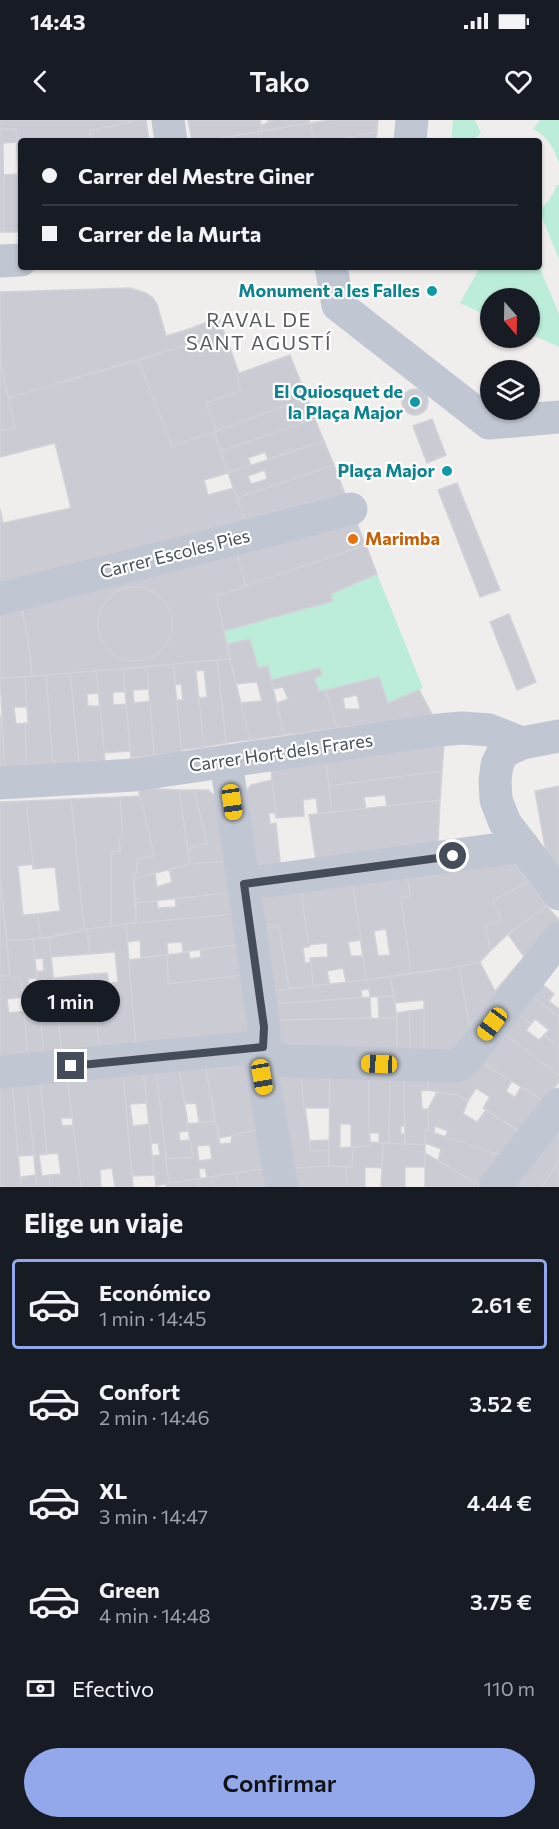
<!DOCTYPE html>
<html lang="es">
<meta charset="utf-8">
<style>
body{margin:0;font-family:Commissioner,sans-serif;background:#242831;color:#f1f3f6;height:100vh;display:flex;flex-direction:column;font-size:22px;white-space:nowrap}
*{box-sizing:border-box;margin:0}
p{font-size:20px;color:#9ea1a6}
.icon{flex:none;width:33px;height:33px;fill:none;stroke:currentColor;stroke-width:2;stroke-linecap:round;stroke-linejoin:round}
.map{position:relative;height:1067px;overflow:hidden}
.drawer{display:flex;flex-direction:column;background:#171b24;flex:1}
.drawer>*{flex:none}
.top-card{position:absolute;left:18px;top:18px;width:524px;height:132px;border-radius:6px;box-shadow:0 2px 4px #0004;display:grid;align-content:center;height:132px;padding:0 24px;background:#171b24}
.needle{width:39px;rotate:160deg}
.controls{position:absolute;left:480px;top:168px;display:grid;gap:12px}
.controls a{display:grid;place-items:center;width:60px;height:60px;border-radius:50%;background:#171b24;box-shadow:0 2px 4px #0004;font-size:30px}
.end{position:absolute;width:27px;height:27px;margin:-14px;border:8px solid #464d5a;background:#fff;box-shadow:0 0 0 3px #fff}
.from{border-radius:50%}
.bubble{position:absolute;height:42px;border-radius:21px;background:#171b24;box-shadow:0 2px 4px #0004;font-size:20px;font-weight:600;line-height:42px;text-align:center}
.car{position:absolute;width:18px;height:36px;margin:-18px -9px;border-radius:8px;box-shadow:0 0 4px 2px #0007;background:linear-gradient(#f5c518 24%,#345 0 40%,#f5c518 0 76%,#345 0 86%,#f5c518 0)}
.top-card b{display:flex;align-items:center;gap:21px;height:57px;font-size:22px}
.top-card b+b{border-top:2px solid #363941}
.top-card i{width:15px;height:15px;background:#f1f3f6}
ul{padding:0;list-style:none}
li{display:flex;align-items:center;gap:18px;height:90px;margin:0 12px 9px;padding:0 12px;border:3px solid transparent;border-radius:6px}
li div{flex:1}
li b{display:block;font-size:22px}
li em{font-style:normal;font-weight:600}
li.active{border-color:#92a8ea}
li>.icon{width:54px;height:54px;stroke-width:1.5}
h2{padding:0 24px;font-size:27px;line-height:72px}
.pay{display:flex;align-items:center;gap:15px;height:66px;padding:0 24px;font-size:22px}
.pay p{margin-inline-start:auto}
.action{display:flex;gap:12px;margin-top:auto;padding:12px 24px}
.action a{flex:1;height:69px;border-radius:36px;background:#92a8ea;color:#111;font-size:24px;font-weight:600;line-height:69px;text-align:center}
.status{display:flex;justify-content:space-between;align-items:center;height:42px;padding:0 30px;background:#171b24;direction:ltr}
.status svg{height:16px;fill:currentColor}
header{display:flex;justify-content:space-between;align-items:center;height:78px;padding:0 24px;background:#171b24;font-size:27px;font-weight:600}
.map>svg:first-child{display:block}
.green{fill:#bcedd8}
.building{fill:#cacbd3;stroke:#d2d2d9;stroke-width:1.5;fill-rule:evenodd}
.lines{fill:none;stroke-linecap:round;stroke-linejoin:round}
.street{stroke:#c1c7d2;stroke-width:33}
.route{stroke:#464d5a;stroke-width:8}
.culture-dot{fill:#0f9aa8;stroke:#fff;stroke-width:2}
.food-dot{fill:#e8710a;stroke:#fff;stroke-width:2}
.labels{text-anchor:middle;stroke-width:4.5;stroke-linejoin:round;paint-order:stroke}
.culture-label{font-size:18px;font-weight:bold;fill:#0d838f;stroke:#fff;text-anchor:end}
.food-label{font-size:18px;font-weight:bold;fill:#c56008;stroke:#fff;text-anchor:start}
.street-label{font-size:18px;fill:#464d5a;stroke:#fff}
.neighbourhood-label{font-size:20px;letter-spacing:1.5px;fill:#5a5c62;stroke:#fff}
</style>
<div class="status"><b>14:43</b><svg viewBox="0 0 49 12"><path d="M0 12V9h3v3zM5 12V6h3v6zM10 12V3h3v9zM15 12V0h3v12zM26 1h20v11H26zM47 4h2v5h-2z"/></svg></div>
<header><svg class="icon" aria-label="back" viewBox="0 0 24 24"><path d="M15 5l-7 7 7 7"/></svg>Tako<svg class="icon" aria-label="heart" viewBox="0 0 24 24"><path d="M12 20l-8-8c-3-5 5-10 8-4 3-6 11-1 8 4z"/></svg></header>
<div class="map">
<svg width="559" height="1067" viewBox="0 0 559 1067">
<rect width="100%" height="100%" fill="#f0eeed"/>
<g class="green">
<path d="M453 0H475L481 13 473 21H451Z"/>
<path d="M540 0H559V44C555 30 548 16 533 9Z"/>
<path d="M557 65H559V139L539 90 550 79Z"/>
<path d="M539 146 559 194V227L530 214V178H490V197L460 183 480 147Z"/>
<path d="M377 454 423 568 419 570 388 583 379 557 319 571 314 558 321 555 320 548 271 560 268 546 258 548 250 519 227 524 224 511 333 481 331 474Z"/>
</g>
<g class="building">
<path d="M0 0H137L90 11 92 21H21V55L18 54 16 9H0Z"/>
<path d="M137 0H146L149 21H92L90 11Z"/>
<path d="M188 0H260L262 11 204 21H192Z"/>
<path d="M268 0H309L310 3 262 11 261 5 268 3Z"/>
<path d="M332 0H378L377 12 331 21H314L310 3Z"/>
<path d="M310 3 314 21H260L258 12Z"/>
<path d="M0 9H16L17 22 3 23 4 112H0Z"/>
<path d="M258 12 260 21H204Z"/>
<path d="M377 12 376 21H340V19Z"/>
<path d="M18 54 19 77H21V112H4V55Z"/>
<path d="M130 168 146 173 153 178 157 184 166 216 183 211 187 225 8 278 1 246 0 172Z"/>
<path d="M219 198 239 253 237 254 241 271 206 283 216 308 214 312 172 326 138 240 187 225 183 211Z"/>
<path d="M0 219 1 246 15 307 0 311Z"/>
<path d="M290 235 307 278 214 312 216 308 206 283 241 271 237 254Z"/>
<path d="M138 240 172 326 214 312 228 353 204 360 208 375 234 368 245 399 0 464V389L3 403 71 388 55 323 0 337V311L15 307 8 278Z"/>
<circle cx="415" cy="282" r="13"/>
<path d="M307 278 315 299 221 331 214 312Z"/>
<path d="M315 299 324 321 268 339 265 332 248 338 251 345 228 353 221 331Z"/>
<path d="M432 299 446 335 427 343 413 306Z"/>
<path d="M324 321 334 345 237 378 228 353ZM265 350 267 359 251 364 248 356Z"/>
<path d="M334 345 345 374 245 399 237 378Z"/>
<path d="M457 363 500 470 480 477 438 370Z"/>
<path d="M357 404 366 425 246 466 237 434Z"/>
<path d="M366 425 377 454 331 474 333 481 224 511 216 476Z"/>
<path d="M237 434 246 466 216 476 230 539 32 557 28 520 22 489ZM203 518 206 531 186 536 182 524Z"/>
<path d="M237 434 246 466 216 476 230 539 32 557 28 520 22 489Z"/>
<circle cx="135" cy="504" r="37"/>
<path d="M22 489 28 520 32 557 0 558V494Z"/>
<path d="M509 494 536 562 517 570 490 502Z"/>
<path d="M250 519 258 548 268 546 284 615 250 620 241 583 262 581 257 562 236 564 227 524Z"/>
<path d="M230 539 250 620 226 623 217 540Z"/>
<path d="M217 540 226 623 204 627 198 578 207 577 204 550 196 551 195 542Z"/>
<path d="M195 542 204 627 181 630 176 580H183L181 564 175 565 173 544Z"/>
<path d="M173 544 182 633 154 635 147 547Z"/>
<path d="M147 547 149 569 133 570 134 583 150 581 154 635 131 638 123 549Z"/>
<path d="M320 548 322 555 314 558 319 571 326 570 337 608 284 615 277 583 288 579 283 567 273 569 271 560Z"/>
<path d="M123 549 125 572H113V585L126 584 130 631 104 633 96 551Z"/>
<path d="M96 551 99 573 87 574 88 586H100L105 640 79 642 70 553Z"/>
<path d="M70 553 79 642 53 644 46 555Z"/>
<path d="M46 555 53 644 27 650 25 603 28 604 25 557Z"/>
<path d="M25 557 27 587H14L16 604 25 603 27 650 5 651 0 558Z"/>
<path d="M379 557 388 583 419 570 433 596 337 608 326 570ZM357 575 360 589H345L343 578Z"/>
<path d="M0 596H1L5 647H0Z"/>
<path d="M444 625 442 651 329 666 326 642Z"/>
<path d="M326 642 332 692 318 694 316 678 303 680 304 696 276 698 271 651Z"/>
<path d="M442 651 440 680 387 686 385 675 364 677 366 689 332 692 329 666Z"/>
<path d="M272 660 276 693H269L270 704 276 703 281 751 256 748 246 671 251 665Z"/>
<path d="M559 666V750L546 733 535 671Z"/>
<path d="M138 668 179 670 190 744 134 759 133 754 137 752V739L154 736Z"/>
<path d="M179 670H194L207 723 188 729Z"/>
<path d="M194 670H208L217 678 229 741 190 744 188 729 207 723Z"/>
<path d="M140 676 154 736 137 739V752L133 754 136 803 111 806V732L120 731 119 717H123L120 677Z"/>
<path d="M120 677 123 717H119L120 731 111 732V806L84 810 71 679Z"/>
<path d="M71 679 84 810 41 818 37 794 60 791 55 747 33 749 26 681Z"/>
<path d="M440 680 438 724 317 747 309 695Z"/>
<path d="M26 681 33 744 18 746 23 795 37 794 41 818 7 821 0 756V682Z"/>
<path d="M229 741 233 772 136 783 134 759 155 753 157 767 172 762 169 750 190 744Z"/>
<path d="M512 741 529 762 493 780 501 800 485 806 491 830 480 842 459 847 411 853 401 777 410 776 407 752Z"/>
<path d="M407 752 410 776 401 777 411 853 366 860 352 759ZM386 809 390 835 378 836 374 811Z"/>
<path d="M0 756 10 856H0Z"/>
<path d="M352 759 361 820 348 822 351 836H363L366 860 346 862 343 848 327 851 330 864 313 866 310 838 328 837 327 823 308 825 300 766Z"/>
<path d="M529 762 547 786 508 814 491 830 485 806 501 800 493 780Z"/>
<path d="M300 766 309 827H303L305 843 311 842 313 866 289 869 279 806 262 809 261 781 263 778Z"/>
<path d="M233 772 236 794 136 803V783L157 781 158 788 176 787 175 779Z"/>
<path d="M547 786 559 800V805L472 920 459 847 480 842 495 871 524 837 508 814Z"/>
<path d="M236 794 241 824 183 832 182 822 167 823 168 834 141 838 140 820 128 822 126 804Z"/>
<path d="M126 804 136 927 100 931 92 854 107 853 109 863 118 862 115 832 90 834 87 809Z"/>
<path d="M279 806 289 869 271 871 262 809Z"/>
<path d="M87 809 90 834 51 837 49 818Z"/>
<path d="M49 818 62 935 44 937 36 851H44L43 838 35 839 33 819Z"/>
<path d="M33 819 37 858 28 859 30 872 38 871 44 937 28 939 21 860 10 856 7 821Z"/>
<path d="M241 824 245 855 168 864 167 835 189 832 190 839 201 837 200 830Z"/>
<path d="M167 835 168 864 245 855 253 905 245 916 136 927 129 840Z"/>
<path d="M459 847 472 920 460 936 424 935V880L396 883 390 857Z"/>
<path d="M92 854 100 931 62 935 54 858Z"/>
<path d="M0 856H10L21 860 22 877 7 879 9 893 24 891 28 939 0 942Z"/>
<path d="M390 857 394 876 370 877 369 869 361 870 362 878 273 884 271 871Z"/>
<path d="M536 859 554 874 549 881 559 889V898L526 871Z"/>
<path d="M526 871 559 898V927L544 915 549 910 535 899 531 904 512 889Z"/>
<path d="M394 876 397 898H379L378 877Z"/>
<path d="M370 877 371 898 275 900 273 884Z"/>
<path d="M424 889V935H411L409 891Z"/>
<path d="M512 889 531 904 526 910 539 920 544 915 559 927V956L497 908Z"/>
<path d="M409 891 411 935H397V893Z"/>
<path d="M397 898V935L280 932 275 900Z"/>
<path d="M497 908 559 956V962L544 981 474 938Z"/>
<path d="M474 938 512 961 506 971 515 977 521 967 544 981 520 1012 483 988 490 977 476 968 468 981 459 976 428 970 427 954Z"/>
<path d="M251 941 263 1009 219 1018 205 945Z"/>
<path d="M205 945 215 1001 199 1002 196 983 185 984 179 948Z"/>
<path d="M179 948 189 1011 179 1012 180 1021 190 1020 193 1037 166 1039 156 950Z"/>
<path d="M278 949 300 950 311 1031 329 1030V1046L287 1049Z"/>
<path d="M156 950 169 1063 156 1066 152 1036 160 1035 158 1023 151 1024 143 952Z"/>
<path d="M300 950H330V988H304Z"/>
<path d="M330 950 369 952 370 1026 353 1027 352 1047 329 1046ZM340 1004H351V1027L340 1028Z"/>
<path d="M143 952 147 983 130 984 133 1006 149 1004 154 1055 132 1056 123 954Z"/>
<path d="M369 952H390L389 1023H379V1013H369Z"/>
<path d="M390 952 404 953 405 1006H401V1014H405V1024L389 1023Z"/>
<path d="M404 953 427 954 428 970 421 971 422 989H428L429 1011 425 1010V1025L405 1024Z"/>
<path d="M123 954 133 1067H115L112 1048 100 1050 101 1067H81L67 958Z"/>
<path d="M67 958 72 998H61L62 1006 73 1005 81 1067H50L49 1055 61 1054 58 1033 47 1034 40 960Z"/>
<path d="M40 960 47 1034 39 1035 42 1056 49 1055 50 1067H37L26 961Z"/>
<path d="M26 961 34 1035 18 1036 12 963Z"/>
<path d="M12 963 21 1067 0 1066V964Z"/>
<path d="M437 972 459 976 468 981 463 994 477 1002 486 990 520 1012 502 1036 445 1017 448 1011 435 1006 434 1014 429 1011 428 989Z"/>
<path d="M215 1001 220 1024 231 1023 232 1015 263 1009 270 1048 207 1057 205 1048 199 1049 200 1059 169 1063 166 1039 193 1037 187 1004ZM210 1025 212 1039 199 1041 197 1026Z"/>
<path d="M425 1010 429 1011 502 1036 479 1065 438 1041 441 1029 425 1023Z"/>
<path d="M559 1010V1040L542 1067H507Z"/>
<path d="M329 1020V1030L311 1031 309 1021Z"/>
<path d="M370 1022 383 1023 382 1048 365 1047V1067H347L346 1047H352L353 1027 370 1026Z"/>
<path d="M383 1023 425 1025V1047H405V1067H381Z"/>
<path d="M425 1033 479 1065 477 1067H425Z"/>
<path d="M559 1040V1067H542Z"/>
<path d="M329 1046 346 1047 347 1067H291L287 1049Z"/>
<path d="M270 1048 273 1067H238L236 1053Z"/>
<path d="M236 1053 238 1067H214L212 1057Z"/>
<path d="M36 1055 37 1067H21V1057Z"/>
<path d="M212 1057 214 1067H197V1059Z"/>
<path d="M197 1059V1067H166V1064Z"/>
</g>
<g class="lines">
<g class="street">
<path d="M168 0 171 21"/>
<path d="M410 21 412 0"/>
<path d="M0 141 21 140"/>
<path d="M331 147 338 185 489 303 559 297"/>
<path d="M0 479 351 389"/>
<path d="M522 623 503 632 497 645 495 661 496 680 505 703 559 774"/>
<path d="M226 641 264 907V920L261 945 282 1067"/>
<path d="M0 663 134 655 438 610 462 608 489 610 522 623 559 616"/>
<path d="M244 764 523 726"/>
<path d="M0 952 258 927H263L272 937 287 941 456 946 466 939 559 818"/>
<path d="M495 1067 559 984"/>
</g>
</g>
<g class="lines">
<path class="route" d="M71 946 263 927 264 907 244 764 453 736"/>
</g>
<g class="culture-dot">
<circle cx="432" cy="171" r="6"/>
<circle cx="415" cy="282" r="6"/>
<circle cx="447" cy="351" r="6"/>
</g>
<circle class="food-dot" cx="353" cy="419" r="6"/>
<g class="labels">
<g class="culture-label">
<text x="420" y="177">Monument a les Falles</text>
<text x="403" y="278">El Quiosquet de<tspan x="403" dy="21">la Plaça Major</tspan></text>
<text x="435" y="357">Plaça Major</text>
</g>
<g class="food-label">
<text x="365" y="425">Marimba</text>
</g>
<g class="street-label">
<text transform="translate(175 434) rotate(-14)" y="6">Carrer Escoles Pies</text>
<text transform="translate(281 633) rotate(-8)" y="6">Carrer Hort dels Frares</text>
</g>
<g class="neighbourhood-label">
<text x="259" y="207">RAVAL DE<tspan x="259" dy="23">SANT AGUSTÍ</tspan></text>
</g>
</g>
</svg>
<div class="controls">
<a><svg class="needle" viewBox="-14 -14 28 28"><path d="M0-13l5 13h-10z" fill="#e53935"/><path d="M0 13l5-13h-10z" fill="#9ea1a6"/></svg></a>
<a><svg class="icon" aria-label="layers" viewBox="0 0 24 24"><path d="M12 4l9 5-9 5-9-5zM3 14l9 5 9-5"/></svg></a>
</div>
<i class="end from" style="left:453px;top:736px"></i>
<i class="end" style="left:71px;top:946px"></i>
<div class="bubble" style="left:21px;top:860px;width:99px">1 min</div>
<i class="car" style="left:232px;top:682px;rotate:172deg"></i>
<i class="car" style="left:492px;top:904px;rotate:217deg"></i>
<i class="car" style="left:379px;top:944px;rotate:272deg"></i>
<i class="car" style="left:262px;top:957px;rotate:170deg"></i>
<div class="top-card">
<b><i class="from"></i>Carrer del Mestre Giner</b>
<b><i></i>Carrer de la Murta</b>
</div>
</div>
<section class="drawer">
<h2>Elige un viaje</h2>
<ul>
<li class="active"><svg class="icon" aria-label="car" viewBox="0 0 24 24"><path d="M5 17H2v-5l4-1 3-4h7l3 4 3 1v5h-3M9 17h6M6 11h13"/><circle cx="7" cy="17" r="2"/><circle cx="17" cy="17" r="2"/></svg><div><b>Económico</b><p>1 min · 14:45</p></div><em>2.61 €</em></li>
<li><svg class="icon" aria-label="car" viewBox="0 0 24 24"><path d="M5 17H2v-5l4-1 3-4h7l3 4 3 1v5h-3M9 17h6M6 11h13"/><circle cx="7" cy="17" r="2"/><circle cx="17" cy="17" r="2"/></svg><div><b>Confort</b><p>2 min · 14:46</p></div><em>3.52 €</em></li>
<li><svg class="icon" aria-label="car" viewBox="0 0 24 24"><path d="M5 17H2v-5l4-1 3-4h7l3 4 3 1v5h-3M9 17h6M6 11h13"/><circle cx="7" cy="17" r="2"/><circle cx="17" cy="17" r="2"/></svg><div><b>XL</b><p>3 min · 14:47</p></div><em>4.44 €</em></li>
<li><svg class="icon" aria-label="car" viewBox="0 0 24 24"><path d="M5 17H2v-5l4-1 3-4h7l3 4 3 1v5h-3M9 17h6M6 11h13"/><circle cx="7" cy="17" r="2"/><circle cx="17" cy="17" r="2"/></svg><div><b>Green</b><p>4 min · 14:48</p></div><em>3.75 €</em></li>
</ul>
<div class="pay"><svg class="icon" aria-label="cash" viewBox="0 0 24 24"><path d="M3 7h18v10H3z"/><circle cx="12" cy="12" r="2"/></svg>Efectivo<p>110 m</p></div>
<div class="action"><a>Confirmar</a></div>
</section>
